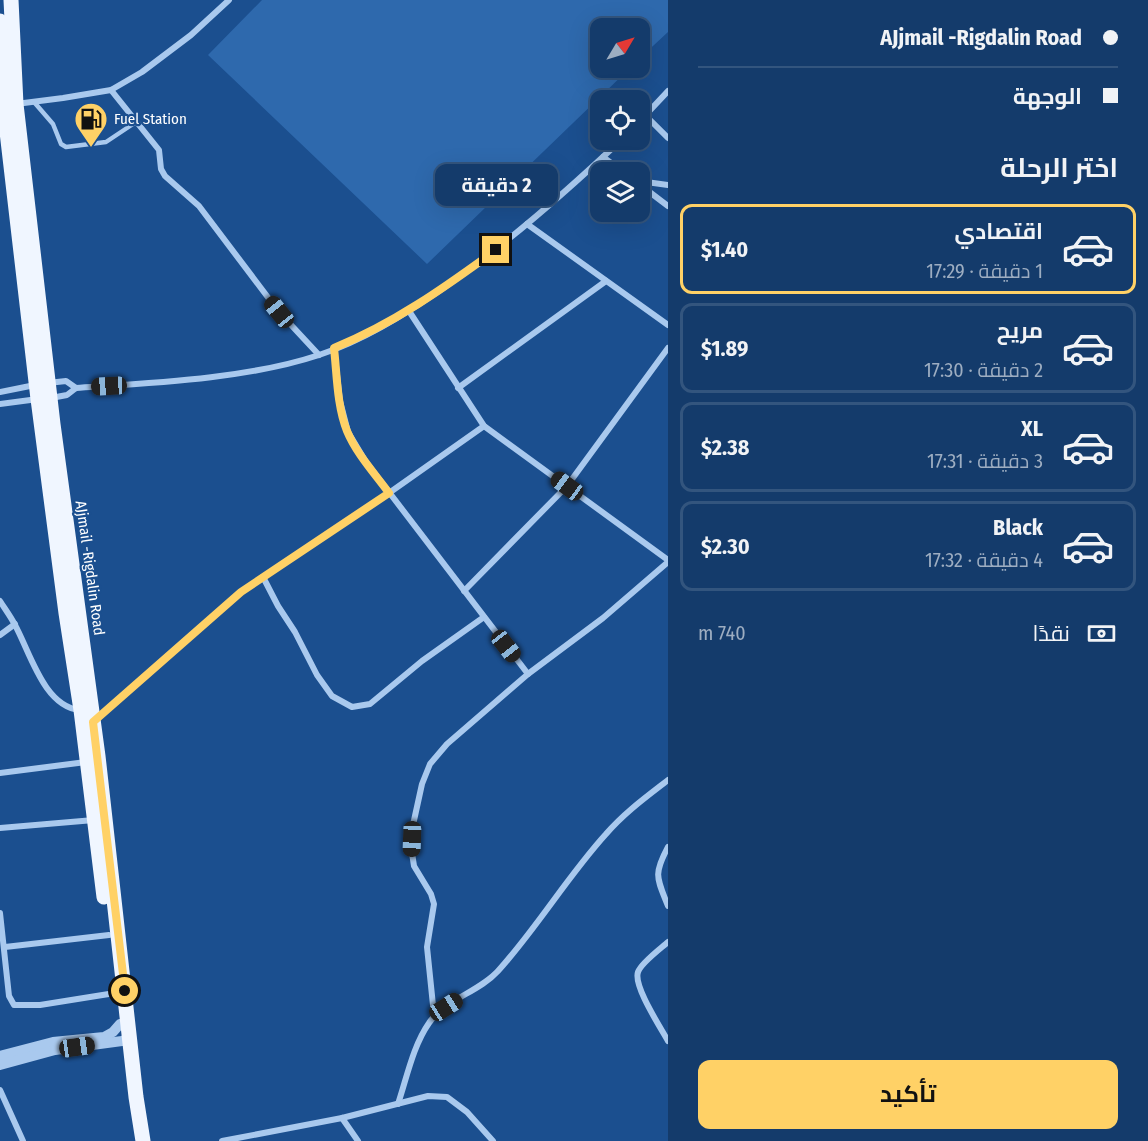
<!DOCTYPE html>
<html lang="ar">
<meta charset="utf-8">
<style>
body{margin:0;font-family:"Fira Sans Condensed",Cairo,sans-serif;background:#1d4271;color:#f1f3f6;direction:rtl;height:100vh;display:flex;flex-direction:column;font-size:22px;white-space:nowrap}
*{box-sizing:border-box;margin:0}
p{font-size:20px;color:#9dadc1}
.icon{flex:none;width:33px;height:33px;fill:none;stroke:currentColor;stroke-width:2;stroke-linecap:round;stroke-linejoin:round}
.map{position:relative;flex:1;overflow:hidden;direction:ltr}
.drawer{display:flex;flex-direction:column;background:#143b6b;width:480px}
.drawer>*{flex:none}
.top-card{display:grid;align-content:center;height:132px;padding:0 30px;background:#143b6b}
.needle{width:39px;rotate:52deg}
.buttons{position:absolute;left:590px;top:18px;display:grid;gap:12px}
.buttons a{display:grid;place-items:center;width:60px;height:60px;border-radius:12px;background:#143b6b;box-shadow:0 6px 24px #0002,0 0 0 2px #33557e;font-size:30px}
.end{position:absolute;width:27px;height:27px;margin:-14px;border:8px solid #ffd166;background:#111;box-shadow:0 0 0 3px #111}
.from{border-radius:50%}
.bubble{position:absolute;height:42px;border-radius:12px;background:#143b6b;box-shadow:0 6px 24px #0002,0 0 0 2px #33557e;font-size:20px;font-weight:700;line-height:42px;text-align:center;direction:rtl}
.car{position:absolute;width:18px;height:36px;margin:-18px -9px;border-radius:8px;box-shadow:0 0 4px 2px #0007;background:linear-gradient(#222 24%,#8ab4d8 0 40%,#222 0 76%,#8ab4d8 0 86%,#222 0)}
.top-card b{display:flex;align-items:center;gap:21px;height:57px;font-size:22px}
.top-card b+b{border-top:2px solid #33557e}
.top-card i{width:15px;height:15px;background:#f1f3f6}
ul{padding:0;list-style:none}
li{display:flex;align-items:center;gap:18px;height:90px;margin:0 12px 9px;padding:0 18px;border:3px solid #33557e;border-radius:12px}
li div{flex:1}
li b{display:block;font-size:22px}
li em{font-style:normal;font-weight:700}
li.selected{border-color:#ffd166}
li>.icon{width:54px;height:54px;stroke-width:1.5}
h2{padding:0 30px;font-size:27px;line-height:72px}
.pay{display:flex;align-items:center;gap:15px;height:66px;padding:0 30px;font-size:22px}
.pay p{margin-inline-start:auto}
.primary-button{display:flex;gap:12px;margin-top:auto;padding:12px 30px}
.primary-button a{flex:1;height:69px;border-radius:12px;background:#ffd166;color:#111;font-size:24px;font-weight:700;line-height:69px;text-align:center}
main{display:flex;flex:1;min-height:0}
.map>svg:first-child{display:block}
.green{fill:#2e69ad}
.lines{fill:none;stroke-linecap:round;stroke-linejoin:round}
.service{stroke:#a9c9ee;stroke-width:4.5}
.minor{stroke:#a9c9ee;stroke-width:6}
.tertiary{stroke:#a9c9ee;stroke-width:10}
.primary{stroke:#f0f6ff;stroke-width:15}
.route{stroke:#ffd166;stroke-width:8}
.labels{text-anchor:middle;stroke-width:4.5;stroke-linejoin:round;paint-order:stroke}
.poi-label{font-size:15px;fill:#fff;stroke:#1b4f8f;text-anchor:start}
.street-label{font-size:15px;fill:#fff;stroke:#1b4f8f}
</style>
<main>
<section class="drawer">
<div class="top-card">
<b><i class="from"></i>AJjmail -Rigdalin Road</b>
<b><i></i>الوجهة</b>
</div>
<h2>اختر الرحلة</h2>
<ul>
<li class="selected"><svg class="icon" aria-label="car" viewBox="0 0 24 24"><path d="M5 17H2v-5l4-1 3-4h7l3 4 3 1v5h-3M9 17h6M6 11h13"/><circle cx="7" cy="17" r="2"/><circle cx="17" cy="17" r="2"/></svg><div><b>اقتصادي</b><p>1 دقيقة · 17:29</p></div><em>$1.40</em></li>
<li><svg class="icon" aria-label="car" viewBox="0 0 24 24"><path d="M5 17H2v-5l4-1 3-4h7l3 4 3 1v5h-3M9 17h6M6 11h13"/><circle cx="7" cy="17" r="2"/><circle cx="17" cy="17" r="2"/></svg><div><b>مريح</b><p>2 دقيقة · 17:30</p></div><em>$1.89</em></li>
<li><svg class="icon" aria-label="car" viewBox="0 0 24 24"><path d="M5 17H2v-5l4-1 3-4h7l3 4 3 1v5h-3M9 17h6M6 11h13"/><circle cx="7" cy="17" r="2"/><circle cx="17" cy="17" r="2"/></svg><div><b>XL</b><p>3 دقيقة · 17:31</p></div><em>$2.38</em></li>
<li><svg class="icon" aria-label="car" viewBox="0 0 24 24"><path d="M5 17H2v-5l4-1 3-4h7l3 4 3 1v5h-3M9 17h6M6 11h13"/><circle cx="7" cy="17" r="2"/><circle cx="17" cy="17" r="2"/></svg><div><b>Black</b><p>4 دقيقة · 17:32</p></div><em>$2.30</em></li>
</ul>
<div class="pay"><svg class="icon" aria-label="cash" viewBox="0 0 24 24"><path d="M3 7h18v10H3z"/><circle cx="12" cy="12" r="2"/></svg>نقدًا<p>740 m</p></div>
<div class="primary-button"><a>تأكيد</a></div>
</section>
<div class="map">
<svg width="668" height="1141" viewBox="0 0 668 1141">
<rect width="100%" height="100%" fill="#1b4f8f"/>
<path class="green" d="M262 0H668V32L639 59V28H600V68H630L427 264 208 55Z"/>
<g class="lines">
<path class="service" d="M34 102 53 124 61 144 66 147 106 142 136 122"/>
<g class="minor">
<path d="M111 90 159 150 161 169 165 176 199 206 279 312 319 355"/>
<path d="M16 104 63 98 111 90 142 72 191 35 229 0"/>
<path d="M646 116 668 138"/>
<path d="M639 122 668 91"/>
<path d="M603 157 623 172"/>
<path d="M639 181 668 185"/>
<path d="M639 184 668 206"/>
<path d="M527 224 668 325"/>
<path d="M409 311 484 426 668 560"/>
<path d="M334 348 340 401 348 432 366 462 528 674"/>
<path d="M48 383 66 381 76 388"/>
<path d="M458 388 606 281"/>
<path d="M0 392 35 385"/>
<path d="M51 398 67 395 76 388C152 383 247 379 319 355 362 341 402 316 439 291 505 246 564 194 621 140"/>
<path d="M0 404 38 399"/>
<path d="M263 577 278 606 295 632 317 675 332 696 352 707 370 704 422 661 484 617"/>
<path d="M464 591 567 486 668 348"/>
<path d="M0 601C5 609 11 617 15 625 30 652 44 707 80 710"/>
<path d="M0 635 15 624"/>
<path d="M95 720 241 592 389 493 484 426"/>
<path d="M0 773 86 762"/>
<path d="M0 828 94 820"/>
<path d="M668 847C653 875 657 878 668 906"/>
<path d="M0 913 9 996 14 1005H40L115 993"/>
<path d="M668 942C660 949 641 963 638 972 633 986 661 1028 668 1041"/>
<path d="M5 947 109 935"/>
<path d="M434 1015 427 947 434 904 431 894 414 866 412 853 413 825 422 784 430 764 447 744 528 674 603 618 668 562"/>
<path d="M0 1090 23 1141"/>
<path d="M398 1104C407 1077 413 1046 429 1023 444 1000 479 992 498 971 537 928 567 877 606 834 624 813 646 797 668 780"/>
<path d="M342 1118 358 1141"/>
<path d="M222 1141 342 1118 428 1096 447 1097 467 1112 493 1141"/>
</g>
<g class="tertiary">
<path d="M0 1056 53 1042 104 1037 113 1032 120 1024"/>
<path d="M0 1065 55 1050 122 1041 130 1038"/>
</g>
<g class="primary">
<path d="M11 0 16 104 53 424 98 756 136 1097 143 1141"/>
<path d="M0 21 4 106 38 399 66 613 81 710 104 897"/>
</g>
</g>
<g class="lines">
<path class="route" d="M125 991 93 722 241 592 389 493C375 474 356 453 347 431 337 406 337 375 334 348 393 324 444 288 496 250"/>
</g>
<defs>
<symbol id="fuel-pin" viewBox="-11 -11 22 30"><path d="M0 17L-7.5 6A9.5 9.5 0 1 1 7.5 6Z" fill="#ffd166" stroke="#1b4f8f"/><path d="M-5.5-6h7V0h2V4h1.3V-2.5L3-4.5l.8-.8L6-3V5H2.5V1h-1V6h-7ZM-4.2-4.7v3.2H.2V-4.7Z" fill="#111"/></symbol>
</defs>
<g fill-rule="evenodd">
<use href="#fuel-pin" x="72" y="100" width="38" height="52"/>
</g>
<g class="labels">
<g class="poi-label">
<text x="114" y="124">Fuel Station</text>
</g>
<g class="street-label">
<text transform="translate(90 568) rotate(82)" y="5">AJjmail -Rigdalin Road</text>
</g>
</g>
</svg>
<div class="buttons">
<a><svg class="needle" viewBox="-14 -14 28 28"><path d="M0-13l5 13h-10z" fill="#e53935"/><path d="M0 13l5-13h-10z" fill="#9dadc1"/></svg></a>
<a><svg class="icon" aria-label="locate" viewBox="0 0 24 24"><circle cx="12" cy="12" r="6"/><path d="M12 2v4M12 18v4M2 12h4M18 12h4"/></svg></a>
<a><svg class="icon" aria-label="layers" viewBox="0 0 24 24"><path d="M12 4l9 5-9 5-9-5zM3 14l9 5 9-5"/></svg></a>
</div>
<i class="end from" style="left:125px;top:991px"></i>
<i class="end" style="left:496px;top:250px"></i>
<div class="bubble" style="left:435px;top:164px;width:123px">2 دقيقة</div>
<i class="car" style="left:279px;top:312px;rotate:321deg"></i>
<i class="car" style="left:109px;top:386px;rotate:267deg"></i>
<i class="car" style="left:567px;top:486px;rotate:306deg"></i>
<i class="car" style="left:506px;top:646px;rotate:142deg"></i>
<i class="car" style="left:412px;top:839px;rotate:182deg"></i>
<i class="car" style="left:446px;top:1007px;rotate:58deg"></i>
<i class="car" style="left:77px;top:1047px;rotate:82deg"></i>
</div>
</main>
